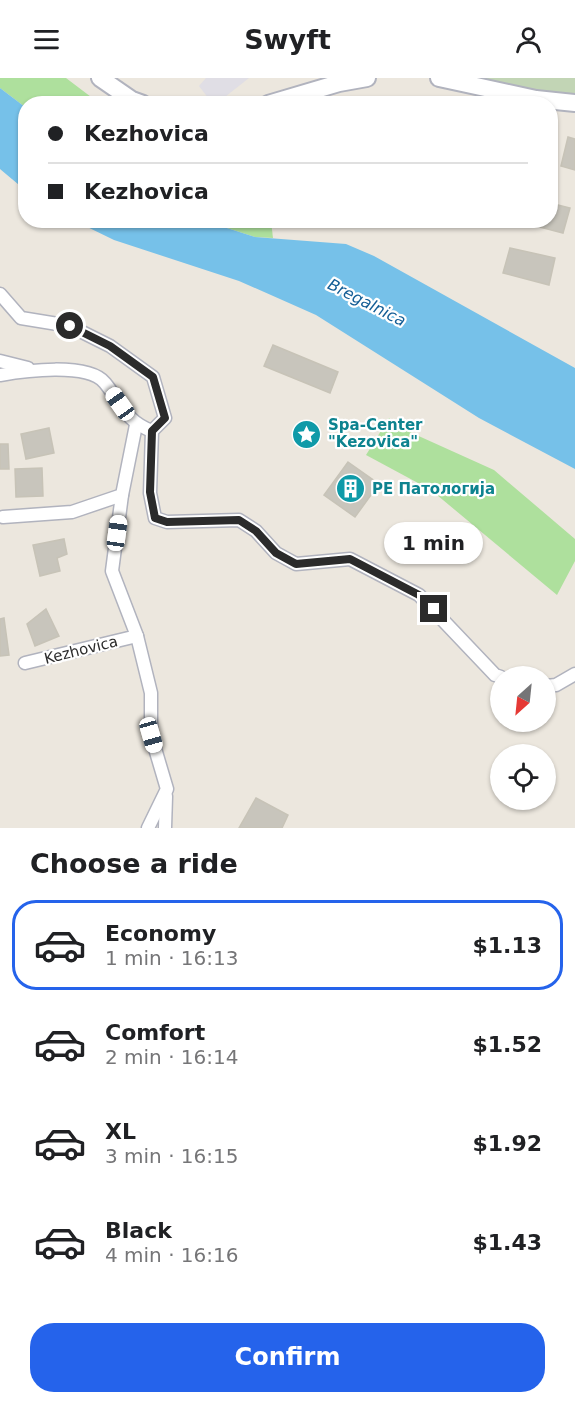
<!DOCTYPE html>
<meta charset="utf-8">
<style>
body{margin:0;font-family:"DejaVu Sans",sans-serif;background:#f6f6f6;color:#202124;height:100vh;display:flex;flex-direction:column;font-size:22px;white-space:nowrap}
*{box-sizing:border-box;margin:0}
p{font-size:20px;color:#757577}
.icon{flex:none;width:33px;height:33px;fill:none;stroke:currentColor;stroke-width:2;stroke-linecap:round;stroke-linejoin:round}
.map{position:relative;height:750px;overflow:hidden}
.side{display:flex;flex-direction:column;background:#fff;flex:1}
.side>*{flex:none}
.top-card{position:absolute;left:18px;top:18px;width:540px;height:132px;border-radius:24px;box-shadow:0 2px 4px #0004;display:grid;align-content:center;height:132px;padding:0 30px;background:#fff}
.needle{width:39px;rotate:207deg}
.tools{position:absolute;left:490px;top:588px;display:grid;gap:12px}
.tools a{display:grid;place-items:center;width:66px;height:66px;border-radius:50%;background:#fff;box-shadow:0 2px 4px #0004;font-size:30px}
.end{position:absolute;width:27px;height:27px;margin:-14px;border:8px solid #2b2b2b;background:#fff;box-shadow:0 0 0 3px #fff}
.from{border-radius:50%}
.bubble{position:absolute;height:42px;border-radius:21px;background:#fff;box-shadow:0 2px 4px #0004;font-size:20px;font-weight:700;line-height:42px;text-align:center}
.car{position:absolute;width:18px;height:36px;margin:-18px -9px;border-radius:8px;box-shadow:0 0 4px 2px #0007;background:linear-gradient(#fff 24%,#345 0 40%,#fff 0 76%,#345 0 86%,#fff 0)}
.top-card b{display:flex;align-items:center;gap:21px;height:57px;font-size:22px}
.top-card b+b{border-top:2px solid #e0e0e0}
.top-card i{width:15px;height:15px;background:#202124}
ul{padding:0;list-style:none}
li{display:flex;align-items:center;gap:18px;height:90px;margin:0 12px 9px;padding:0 18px;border:3px solid transparent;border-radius:24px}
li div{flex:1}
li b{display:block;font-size:22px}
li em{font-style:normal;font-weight:700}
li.current{border-color:#2563eb}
li>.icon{width:54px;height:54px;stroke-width:1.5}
h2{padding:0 30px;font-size:27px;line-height:72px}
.cta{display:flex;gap:12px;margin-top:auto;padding:12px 30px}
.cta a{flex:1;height:69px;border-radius:24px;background:#2563eb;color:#fff;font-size:24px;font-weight:700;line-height:69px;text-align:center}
header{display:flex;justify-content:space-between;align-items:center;height:78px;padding:0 30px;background:#fff;font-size:27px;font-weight:700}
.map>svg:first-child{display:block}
.industrial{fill:#e0dee5}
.green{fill:#aee09d}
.cemetery{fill:#c2d5b5}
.water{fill:#76c1e9}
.building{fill:#c8c5bc;stroke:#c7c3b7;stroke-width:1.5}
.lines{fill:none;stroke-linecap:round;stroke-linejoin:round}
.street-casing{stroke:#b1b3be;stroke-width:15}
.secondary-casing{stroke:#b1b3be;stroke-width:20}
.street{stroke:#fff;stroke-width:12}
.secondary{stroke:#fff;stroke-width:16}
.route{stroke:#2b2b2b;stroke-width:8}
.labels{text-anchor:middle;stroke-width:4.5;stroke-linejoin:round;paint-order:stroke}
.culture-label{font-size:15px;font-weight:bold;fill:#0d838f;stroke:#fff;text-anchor:start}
.street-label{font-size:15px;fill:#2b2b2b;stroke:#fff}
.water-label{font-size:16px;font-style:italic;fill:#145e96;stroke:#fff}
</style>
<header><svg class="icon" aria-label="menu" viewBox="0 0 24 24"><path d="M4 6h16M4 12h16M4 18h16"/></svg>Swyft<svg class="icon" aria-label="person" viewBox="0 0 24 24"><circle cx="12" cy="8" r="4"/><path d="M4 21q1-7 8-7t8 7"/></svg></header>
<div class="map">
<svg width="575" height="750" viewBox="0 0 575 750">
<rect width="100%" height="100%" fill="#ece7de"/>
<path class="industrial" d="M206 0H249L216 26 212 25 199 8Z"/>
<g class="green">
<path d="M0 0H66L99 25 26 26 25 29 0 10Z"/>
<path d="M205 143H271L273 160 255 159Z"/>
<path d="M389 340 412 355 494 392 575 461V483L557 517 431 412 366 377Z"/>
</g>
<path class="cemetery" d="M483 0H575V25L483 10Z"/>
<g class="water">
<path d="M0 10 25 29V112L0 91Z"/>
<path d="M75 143H205L255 159 346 166 374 178 575 290V391L479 340 316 237 239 203 114 162Z"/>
</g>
<g class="building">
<path d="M568 59 575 61V92L561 88Z"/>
<path d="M550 125 570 130 563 155 532 147 534 142H550Z"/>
<path d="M510 170 555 180 549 207 503 195Z"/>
<path d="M273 267 338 294 330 315 264 288Z"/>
<path d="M49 350 54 375 26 381 21 356Z"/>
<path d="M0 366H8L9 391H0Z"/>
<path d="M348 384 379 406 355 439 324 417Z"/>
<path d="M42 390 43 418 16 419 15 391Z"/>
<path d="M64 461 67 476 57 480 60 493 40 498 33 467Z"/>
<path d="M46 531 59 558 35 568 27 546Z"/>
<path d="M4 540 9 577 0 578V541Z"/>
<path d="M256 720 288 737 282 750H239Z"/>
</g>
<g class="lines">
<defs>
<g id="street">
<path d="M0 216 21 240 70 248 110 268 153 299 165 340 152 353 150 415 155 440 167 444 239 442 256 453 276 475 296 486 350 481 419 517 495 597 501 599"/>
<path d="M0 283 28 290"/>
<path d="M0 297C23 293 88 284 105 305 122 326 125 343 152 353"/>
<path d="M3 439 72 434 122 417 136 347"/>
<path d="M137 558 151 615V657L167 711 148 750"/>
<path d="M25 585 137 558 112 493 122 417"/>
<path d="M546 608 556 607 575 596"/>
<path d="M165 750 166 718"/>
</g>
<g id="secondary">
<path d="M100 0 132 22 143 26"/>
<path d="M439 0 536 21 575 25"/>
<path d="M268 26 339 5 367 0"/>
</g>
</defs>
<use href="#street" class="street-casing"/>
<use href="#secondary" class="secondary-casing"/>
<use href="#street" class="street"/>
<use href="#secondary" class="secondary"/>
</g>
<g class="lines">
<path class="route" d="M70 248 110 268 153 299 165 340 152 353 150 414 155 440 167 444 239 442 256 453 276 475 296 486 350 481 419 517 434 531"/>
</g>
<defs>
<symbol id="sight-disc" viewBox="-11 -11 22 22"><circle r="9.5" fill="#0f9aa8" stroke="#fff"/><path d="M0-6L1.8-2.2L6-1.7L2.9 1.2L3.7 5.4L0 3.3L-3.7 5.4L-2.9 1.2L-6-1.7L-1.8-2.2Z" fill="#fff"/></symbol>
<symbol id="building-disc" viewBox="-11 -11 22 22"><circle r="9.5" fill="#0f9aa8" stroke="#fff"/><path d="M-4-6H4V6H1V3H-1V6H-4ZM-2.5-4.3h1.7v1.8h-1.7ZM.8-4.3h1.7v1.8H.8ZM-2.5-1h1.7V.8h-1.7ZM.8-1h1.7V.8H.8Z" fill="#fff"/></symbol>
</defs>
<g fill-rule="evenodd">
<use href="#sight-disc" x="290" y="340" width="33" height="33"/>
<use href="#building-disc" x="334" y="394" width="33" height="33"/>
</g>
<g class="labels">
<g class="culture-label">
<text x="328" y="352">Spa-Center<tspan x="328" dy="17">"Kezovica"</tspan></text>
<text x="372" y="416">РЕ Патологија</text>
</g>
<g class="street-label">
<text transform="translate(81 572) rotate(-14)" y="5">Kezhovica</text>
</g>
<g class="water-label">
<text transform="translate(367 224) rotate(27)" y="6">Bregalnica</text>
</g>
</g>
</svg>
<div class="tools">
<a><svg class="needle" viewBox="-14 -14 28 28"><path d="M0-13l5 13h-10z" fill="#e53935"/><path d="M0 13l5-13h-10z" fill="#757577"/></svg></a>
<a><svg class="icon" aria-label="locate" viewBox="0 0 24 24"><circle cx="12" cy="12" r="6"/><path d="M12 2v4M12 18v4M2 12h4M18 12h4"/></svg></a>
</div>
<i class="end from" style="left:70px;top:248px"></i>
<i class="end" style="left:434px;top:531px"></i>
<div class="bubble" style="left:384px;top:444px;width:99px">1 min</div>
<i class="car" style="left:120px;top:326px;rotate:325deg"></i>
<i class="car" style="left:117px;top:455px;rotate:8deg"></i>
<i class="car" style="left:151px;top:657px;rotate:164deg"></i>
<div class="top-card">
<b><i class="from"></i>Kezhovica</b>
<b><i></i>Kezhovica</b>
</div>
</div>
<section class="side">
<h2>Choose a ride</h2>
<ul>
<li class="current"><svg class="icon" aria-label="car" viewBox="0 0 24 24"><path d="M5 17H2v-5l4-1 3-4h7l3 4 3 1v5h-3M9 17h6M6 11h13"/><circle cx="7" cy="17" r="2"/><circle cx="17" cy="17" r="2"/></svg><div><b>Economy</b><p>1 min · 16:13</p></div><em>$1.13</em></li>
<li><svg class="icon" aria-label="car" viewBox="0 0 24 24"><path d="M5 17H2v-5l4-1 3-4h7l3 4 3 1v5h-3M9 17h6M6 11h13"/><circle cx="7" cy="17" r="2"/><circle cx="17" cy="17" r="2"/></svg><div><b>Comfort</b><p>2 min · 16:14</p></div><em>$1.52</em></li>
<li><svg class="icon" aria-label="car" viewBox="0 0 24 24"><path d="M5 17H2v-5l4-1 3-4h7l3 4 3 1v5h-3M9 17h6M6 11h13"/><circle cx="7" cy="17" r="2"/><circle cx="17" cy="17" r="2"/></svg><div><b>XL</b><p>3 min · 16:15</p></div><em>$1.92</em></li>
<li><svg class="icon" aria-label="car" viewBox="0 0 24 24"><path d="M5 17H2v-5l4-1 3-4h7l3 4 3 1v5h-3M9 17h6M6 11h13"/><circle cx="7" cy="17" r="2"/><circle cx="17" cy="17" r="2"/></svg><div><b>Black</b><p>4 min · 16:16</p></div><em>$1.43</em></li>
</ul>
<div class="cta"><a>Confirm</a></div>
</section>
